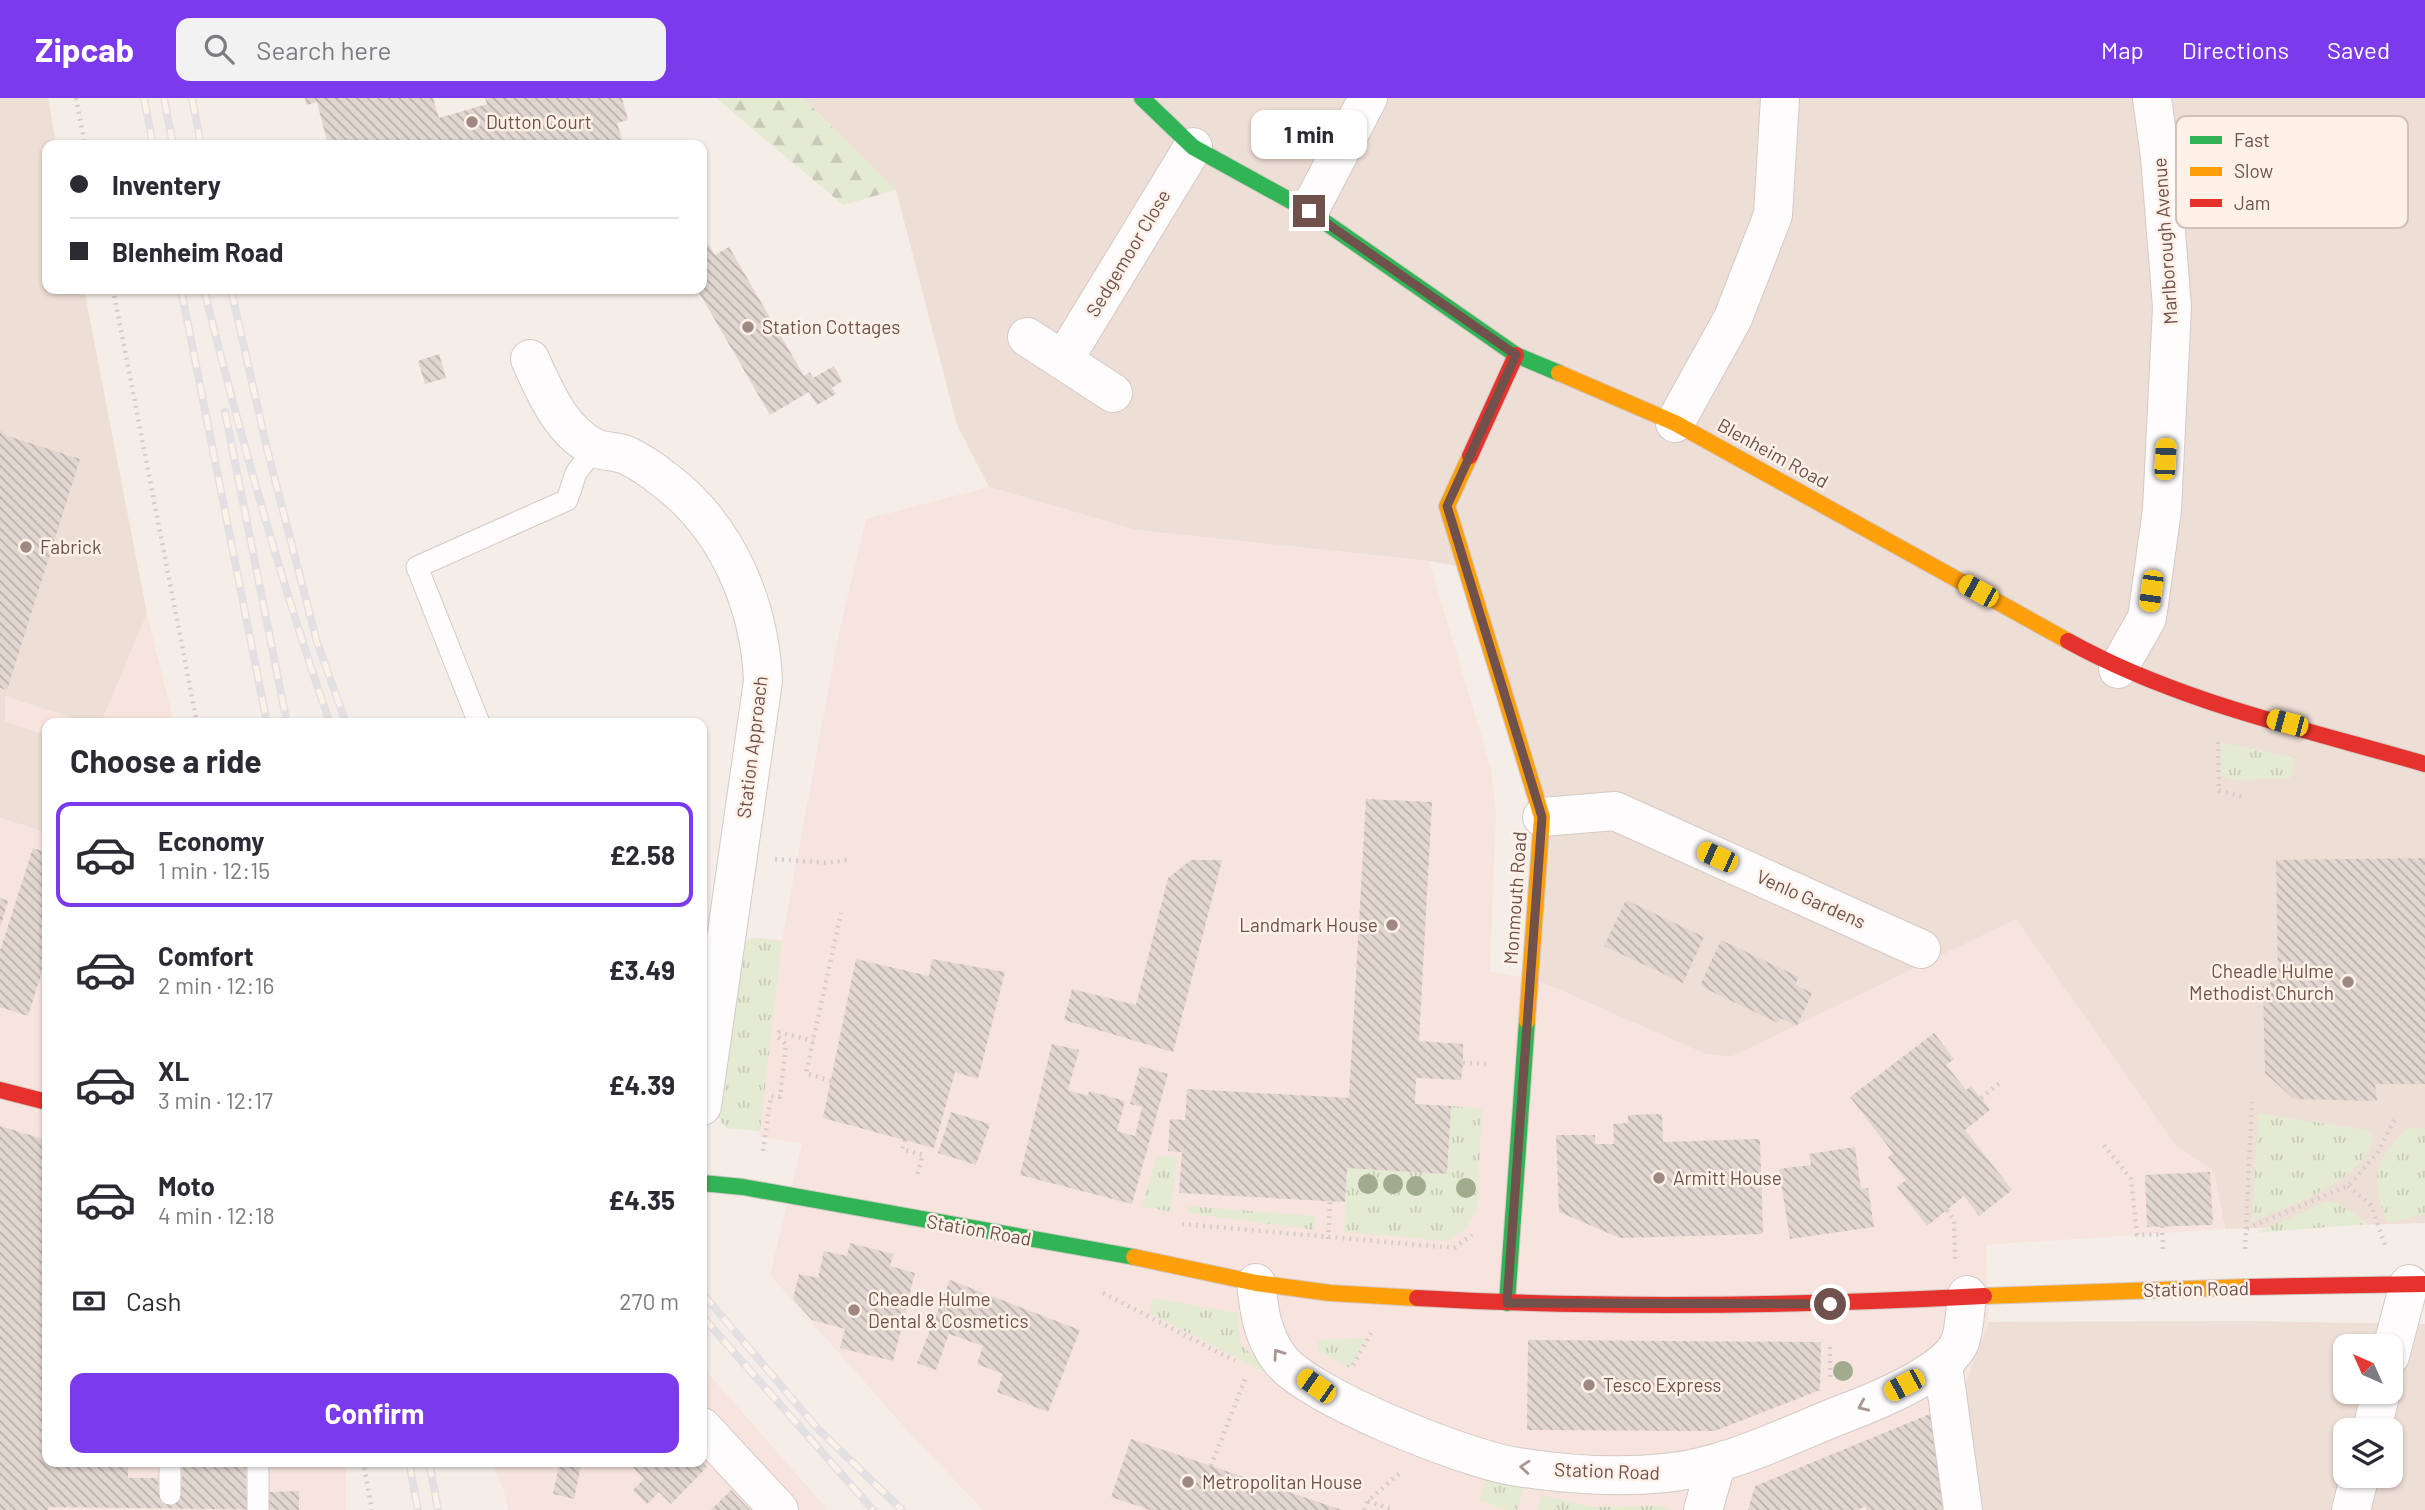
<!DOCTYPE html>
<meta charset="utf-8">
<style>
body{margin:0;font-family:Barlow,sans-serif;background:#f2f2f3;color:#2b2b33;height:100vh;display:flex;flex-direction:column;font-size:26px;white-space:nowrap}
*{box-sizing:border-box;margin:0}
p{font-size:23px;color:#7c7c81}
.icon{flex:none;width:38px;height:38px;fill:none;stroke:currentColor;stroke-width:2;stroke-linecap:round;stroke-linejoin:round}
.map{position:relative;flex:1;overflow:hidden}
.details{position:absolute;left:42px;top:620px;width:665px;height:749px;display:flex;flex-direction:column;background:#fff;border-radius:14px;box-shadow:0 2px 5px #0004}
.details>*{flex:none}
.guide{position:absolute;left:42px;top:42px;width:665px;height:154px;border-radius:14px;box-shadow:0 2px 5px #0004;display:grid;align-content:center;height:154px;padding:0 28px;background:#fff}
.needle{width:46px;rotate:315deg}
.buttons{position:absolute;left:2333px;top:1236px;display:grid;gap:14px}
.buttons a{display:grid;place-items:center;width:70px;height:70px;border-radius:14px;background:#fff;box-shadow:0 2px 5px #0004;font-size:35px}
.end{position:absolute;width:32px;height:32px;margin:-16px;border:9px solid #70514b;background:#fff;box-shadow:0 0 0 4px #fff}
.from{border-radius:50%}
.bubble{position:absolute;height:49px;border-radius:14px;background:#fff;box-shadow:0 2px 5px #0004;font-size:23px;font-weight:700;line-height:49px;text-align:center}
.car{position:absolute;width:21px;height:42px;margin:-21px -10px;border-radius:9px;box-shadow:0 0 5px 2px #0007;background:linear-gradient(#f5c518 24%,#345 0 40%,#f5c518 0 76%,#345 0 86%,#f5c518 0)}
.guide b{display:flex;align-items:center;gap:24px;height:66px;font-size:26px}
.guide b+b{border-top:2px solid #e1e1e2}
.guide i{width:18px;height:18px;background:#2b2b33}
ul{padding:0;list-style:none}
li{display:flex;align-items:center;gap:21px;height:105px;margin:0 14px 10px;padding:0 14px;border:4px solid transparent;border-radius:14px}
li div{flex:1}
li b{display:block;font-size:26px}
li em{font-style:normal;font-weight:700}
li.on{border-color:#7c3aed}
li>.icon{width:63px;height:63px;stroke-width:1.5}
h2{padding:0 28px;font-size:32px;line-height:84px}
.pay{display:flex;align-items:center;gap:18px;height:77px;padding:0 28px;font-size:26px}
.pay p{margin-inline-start:auto}
.button{display:flex;gap:14px;margin-top:auto;padding:14px 28px}
.button a{flex:1;height:80px;border-radius:14px;background:#7c3aed;color:#fff;font-size:28px;font-weight:700;line-height:80px;text-align:center}
header{display:flex;align-items:center;gap:42px;box-sizing:border-box;height:98px;padding:0 35px;background:#7c3aed;color:#fff}
header strong{font-size:33px}
nav{display:flex;gap:38px;margin-inline-start:auto;font-size:24px}
.search{width:490px;height:63px;background:#f2f2f3;display:flex;align-items:center;gap:18px;box-sizing:border-box;padding:0 24px;border-radius:14px;color:#7c7c81;font-size:26px}
.map>svg:first-child{display:block}
.residential{fill:#eedfd6;fill-rule:evenodd}
.commercial{fill:#f8e4df}
.grass{fill:url(#grass-tufts)}
.forest{fill:url(#forest-firs)}
.building{fill:url(#building-back-hatch)}
.lines{fill:none;stroke-linecap:round;stroke-linejoin:round}
.lane-casing{stroke:#d4c9c5;stroke-width:23}
.street-casing{stroke:#d4c9c5;stroke-width:40}
.fast-casing{stroke:#d4c9c5;stroke-width:18}
.slow-casing{stroke:#d4c9c5;stroke-width:18}
.jam-casing{stroke:#d4c9c5;stroke-width:18}
.path{stroke:#d6ccca;stroke-width:4.5;stroke-dasharray:2 5;stroke-linecap:butt}
.lane{stroke:#fefcfc;stroke-width:21}
.street{stroke:#fefcfc;stroke-width:38}
.fast{stroke:#30b455;stroke-width:16}
.slow{stroke:#ff9f0a;stroke-width:16}
.jam{stroke:#e5322d;stroke-width:16}
.rail-casing{stroke:#e3e0e4;stroke-width:8}
.rail{stroke:#fef1e8;stroke-width:5;stroke-dasharray:16;stroke-linecap:butt}
.lane-bridge-casing{stroke:#d4c9c5;stroke-width:23;stroke-linecap:butt}
.lane-bridge{stroke:#fefcfc;stroke-width:21}
.tree{fill:#a1ab8e}
.oneway{stroke:#a99592}
.route{stroke:#70514b;stroke-width:9}
.poi-dot{fill:#9f8882;stroke:#fef1e8;stroke-width:2.5}
.labels{text-anchor:middle;stroke-width:5;stroke-linejoin:round;paint-order:stroke}
.poi-label{font-size:19px;fill:#70514b;stroke:#fef1e8;text-anchor:start}
.street-label{font-size:19px;fill:#70514b;stroke:#fef1e8}
.key{fill:#fef1e8;stroke:#d3c1b9;stroke-width:2}
.key-label{font-size:19px;fill:#70514b}
</style>
<header>
<strong>Zipcab</strong>
<div class="search"><svg class="icon" aria-label="search" viewBox="0 0 24 24"><circle cx="10" cy="10" r="6"/><path d="M15 15l6 6"/></svg>Search here</div>
<nav><a>Map</a><a>Directions</a><a>Saved</a></nav>
</header>
<div class="map">
<svg width="2425" height="1412" viewBox="0 0 2425 1412">
<defs>
<pattern id="grass-tufts" width="24" height="20" patternUnits="userSpaceOnUse" patternTransform="scale(1.75)"><rect width="24" height="20" fill="#e5ead3"/><path d="M3 7l-1-3M5 7V3M7 7l1-3M15 17l-1-3M17 17v-4M19 17l1-3" fill="none" stroke="#c8cab7"/></pattern>
<pattern id="forest-firs" width="22" height="20" patternUnits="userSpaceOnUse" patternTransform="scale(1.75)"><rect width="22" height="20" fill="#e5ead3"/><path d="M5 1l3.5 6h-7zM16 11l3.5 6h-7z" fill="#c8cab7"/></pattern>
<pattern id="building-back-hatch" width="6" height="6" patternUnits="userSpaceOnUse" patternTransform="scale(1.75)"><rect width="6" height="6" fill="#e1d6d0"/><path d="M-1 5l2 2M0 0l6 6M5-1l2 2" fill="none" stroke="#bbb0ab"/></pattern>
</defs>
<rect width="100%" height="100%" fill="#f5eee8"/>
<g class="residential">
<path d="M0 0H48L56 47H47V191H84L147 516 101 625H87L5 599V623L47 637V735L0 720Z"/>
<path d="M803 0H2425V1125L2225 1131 2214 1074 2176 1048 2016 822 1731 959 1705 956 1539 883 1547 708 1473 471 1429 463 1136 432 989 389 957 327 896 92Z"/>
<path d="M2248 1223 2425 1226V1412H1979L1959 1301 1989 1224ZM2345 1248H2390V1293H2345ZM2345 1332H2390V1377H2345Z"/>
</g>
<g class="commercial">
<path d="M989 389 1136 432 1429 463 1491 670 1496 716 1490 873 1539 883 1705 956 1731 959 2016 821 2176 1048 2214 1073 2225 1131 1986 1147 1989 1224 1959 1301 1979 1412H983L912 1338 770 1177 802 1045 759 1039 760 1033 726 1030 718 1019 746 843 760 840 782 842 838 539 866 421Z"/>
<path d="M147 516 174 625H101Z"/>
<path d="M5 598 87 625H47V637L5 623Z"/>
<path d="M0 720 47 735V1363L346 1364V1412H0Z"/>
<path d="M702 1268 828 1412H508L504 1393 491 1363H702Z"/>
</g>
<g class="grass">
<path d="M2221 644 2296 660 2290 680 2232 682 2221 678Z"/>
<path d="M752 840 782 843 760 1033 726 1030 718 1019 740 850Z"/>
<path d="M1451 1008 1482 1010 1477 1112 1466 1130 1448 1143 1344 1134 1347 1070 1447 1076Z"/>
<path d="M2258 1015 2366 1032 2372 1036C2373 1081 2286 1108 2252 1124Z"/>
<path d="M2410 1029 2425 1031V1116L2387 1125C2371 1077 2372 1063 2410 1029Z"/>
<path d="M1157 1058 1177 1059 1171 1114 1142 1108Z"/>
<path d="M2326 1104 2338 1105 2368 1126 2255 1135Z"/>
<path d="M1188 1108 1315 1118 1314 1132 1187 1115Z"/>
<path d="M1153 1200 1238 1215 1240 1245 1274 1279 1149 1215Z"/>
<path d="M1366 1240 1350 1270 1318 1253V1242Z"/>
<path d="M1487 1377 1524 1391 1517 1412H1506L1479 1402Z"/>
<path d="M1542 1397 1593 1409 1659 1408 1672 1412H1537Z"/>
</g>
<path class="forest" d="M716 0H803L896 92 843 107Z"/>
<g class="building">
<path d="M305 0H433L439 20 487 6 485 0H622L628 22 617 25 624 47H328L317 4 306 7Z"/>
<path d="M709 147 715 157 729 149 804 278 810 274 813 280 834 268 842 283 832 290 836 296 817 307 809 294 770 317 697 191H702V151Z"/>
<path d="M439 256 446 280 425 286 418 263Z"/>
<path d="M0 332 8 338 80 361 7 592 0 590Z"/>
<path d="M1366 701 1432 704 1419 943 1463 946V965L1461 982 1416 980 1415 1006 1451 1008 1447 1076 1347 1070 1345 1104 1179 1095 1182 1054 1168 1053 1170 1021 1185 1022 1187 991 1349 1000Z"/>
<path d="M33 750 47 755V858L28 918 0 909V853Z"/>
<path d="M2425 760V986H2375L2377 1003 2294 1001 2265 975 2263 888 2278 881 2276 762Z"/>
<path d="M1191 762H1222L1173 954 1064 922 1072 891 1136 907 1168 780Z"/>
<path d="M0 800 8 803 1 827H0Z"/>
<path d="M1626 802 1704 839 1683 885 1604 848Z"/>
<path d="M1721 842 1799 879 1795 887 1812 895 1797 928 1780 920 1778 925 1700 888Z"/>
<path d="M856 861 929 878 932 861 1005 874 978 981 955 974 934 1050 823 1020Z"/>
<path d="M1934 935 1954 961 1946 967 1966 992 1971 988 1990 1012 1965 1032 2012 1092 1979 1118 1964 1098 1927 1128 1897 1089 1906 1082 1888 1059 1893 1055 1850 999Z"/>
<path d="M1052 946 1079 952 1068 992 1088 998 1089 993 1125 1003 1117 1033 1135 1038 1142 1009 1130 1006 1140 968 1168 976 1132 1106 1020 1077Z"/>
<path d="M951 1014 990 1026 976 1067 938 1055Z"/>
<path d="M1662 1016 1663 1044 1760 1041 1763 1136 1620 1140 1559 1114 1556 1037H1595V1046H1614L1613 1026 1628 1025V1017Z"/>
<path d="M0 1028 47 1042V1363H128V1380H158V1393H181L183 1364 246 1363V1395L299 1393V1412L49 1409 48 1412H0Z"/>
<path d="M1855 1049 1861 1091 1868 1090 1874 1129 1790 1141 1779 1071 1811 1067 1809 1056Z"/>
<path d="M2210 1074 2213 1127 2147 1129 2145 1077Z"/>
<path d="M850 1145 893 1156 890 1168 915 1175 893 1263 840 1250 845 1231 812 1222 793 1201 799 1176 818 1180 824 1153 847 1158Z"/>
<path d="M950 1182 1080 1232 1048 1314 997 1294 1003 1276 977 1266 983 1248 949 1236 936 1272 917 1265Z"/>
<path d="M1528 1242 1821 1244 1820 1292 1715 1333 1527 1332Z"/>
<path d="M1937 1313 1948 1412H1867L1865 1408 1858 1412H1748L1755 1388Z"/>
<path d="M1131 1341 1342 1412H1150L1111 1399Z"/>
<path d="M560 1363H582L574 1401 553 1396Z"/>
<path d="M627 1363H701L707 1369 671 1406 659 1394 647 1406 633 1392 644 1381Z"/>
<path d="M731 1392 750 1412H711Z"/>
</g>
<g class="lines">
<defs>
<g id="lane">
<path d="M479 625 417 469 567 402 576 375 595 350"/>
<path d="M258 1412V1363"/>
</g>
<g id="street">
<path d="M1309 113 1368 0"/>
<path d="M1027 239 1113 295"/>
<path d="M530 261C544 292 561 334 595 350 604 354 616 353 626 357 639 363 655 374 666 383 728 430 760 508 763 583L702 1008"/>
<path d="M1064 261 1193 49"/>
<path d="M1675 325 1733 220 1773 117 1780 0"/>
<path d="M2118 571 2147 520 2162 412 2172 209 2160 59 2152 0"/>
<path d="M1542 719 1615 713 1921 851"/>
<path d="M1256 1185C1259 1212 1262 1237 1279 1260 1306 1298 1464 1360 1512 1368 1560 1376 1616 1380 1665 1375 1728 1369 1786 1338 1845 1315 1875 1304 1948 1274 1960 1244 1965 1230 1965 1211 1967 1197"/>
<path d="M2390 1258 2409 1186"/>
<path d="M1943 1267 1963 1412"/>
<path d="M702 1329 779 1412"/>
<path d="M2372 1332 2381 1293"/>
<path d="M1703 1412 1716 1367"/>
<path d="M2351 1412 2360 1377"/>
</g>
<g id="fast">
<path d="M1142 0 1193 49 1309 113 1516 257 1559 275"/>
<path d="M702 1085 743 1089 1134 1159"/>
<path d="M1507 1205 1527 923"/>
</g>
<g id="slow">
<path d="M1559 275 1675 325 2068 543"/>
<path d="M1470 358 1447 408 1542 719 1527 923"/>
<path d="M1134 1159 1256 1185 1330 1195 1417 1200"/>
<path d="M1984 1198 2249 1189"/>
</g>
<g id="jam">
<path d="M1470 358 1516 257"/>
<path d="M2068 543C2178 604 2305 631 2425 666"/>
<path d="M0 992 47 1004"/>
<path d="M2249 1189 2425 1186"/>
<path d="M1417 1200C1605 1211 1795 1208 1984 1198"/>
</g>
</defs>
<use href="#lane" class="lane-casing"/>
<use href="#street" class="street-casing"/>
<use href="#fast" class="fast-casing"/>
<use href="#slow" class="slow-casing"/>
<use href="#jam" class="jam-casing"/>
<g class="path">
<path d="M76 0 85 47"/>
<path d="M113 191 197 625"/>
<path d="M2218 644 2219 693 2245 699"/>
<path d="M775 761 827 765 847 762"/>
<path d="M1463 965 1486 966"/>
<path d="M831 983 806 975 841 815"/>
<path d="M1981 1000 2002 983"/>
<path d="M905 1042 902 1051 923 1057 916 1080"/>
<path d="M2104 1047 2131 1081 2137 1137 2163 1136"/>
<path d="M763 1053 771 998 780 999 786 946 778 939 779 934 813 943"/>
<path d="M2348 1088 2371 1107 2385 1147"/>
<path d="M1947 1112 1954 1122 1955 1162"/>
<path d="M1182 1126 1454 1150 1472 1137"/>
<path d="M2162 1128 2163 1151"/>
<path d="M2246 1131 2252 1004"/>
<path d="M1328 1141 1330 1104"/>
<path d="M2245 1151 2246 1131 2348 1088 2377 1056 2396 1019"/>
<path d="M1103 1195 1235 1263"/>
<path d="M1353 1267 1371 1235"/>
<path d="M1830 1279V1245"/>
<path d="M363 1363 372 1412"/>
<path d="M1211 1368 1245 1281"/>
<path d="M1368 1403 1393 1412"/>
<path d="M1364 1412 1368 1403 1402 1373"/>
</g>
<use href="#lane" class="lane"/>
<use href="#street" class="street"/>
<use href="#fast" class="fast"/>
<use href="#slow" class="slow"/>
<use href="#jam" class="jam"/>
<defs>
<g id="rail">
<path d="M144 0 153 47"/>
<path d="M164 0 173 47"/>
<path d="M192 0 201 47"/>
<path d="M181 191 267 625"/>
<path d="M204 191C240 337 280 482 330 625"/>
<path d="M231 191 267 351 317 544 346 625"/>
<path d="M225 314 287 625"/>
<path d="M702 1195 818 1331 902 1412"/>
<path d="M702 1218 873 1412"/>
<path d="M409 1363 418 1412"/>
<path d="M429 1363 438 1412"/>
</g>
</defs>
<use href="#rail" class="rail-casing"/>
<use href="#rail" class="rail"/>
<defs>
<path id="lane-bridge" d="M170 1396V1363"/>
</defs>
<use href="#lane-bridge" class="lane-bridge-casing"/>
<use href="#lane-bridge" class="lane-bridge"/>
</g>
<g class="tree">
<circle cx="1368" cy="1086" r="10"/>
<circle cx="1393" cy="1086" r="10"/>
<circle cx="1416" cy="1088" r="10"/>
<circle cx="1466" cy="1090" r="10"/>
<circle cx="1843" cy="1273" r="10"/>
</g>
<defs><path id="oneway-chevron" d="M-2-3.5L2.5 0L-2 3.5" fill="none" stroke-width="1.6" stroke-linecap="round" stroke-linejoin="round" transform="scale(1.75)"/></defs>
<g class="oneway">
<use href="#oneway-chevron" transform="translate(1278 1256) rotate(-125)"/>
<use href="#oneway-chevron" transform="translate(1863 1308) rotate(156)"/>
<use href="#oneway-chevron" transform="translate(1525 1369) rotate(-175)"/>
</g>
<g class="lines">
<path class="route" d="M1309 113 1516 257 1447 408 1542 719 1507 1205 1830 1206"/>
</g>
<g class="poi-dot">
<circle cx="472" cy="24" r="7"/>
<circle cx="748" cy="229" r="7"/>
<circle cx="26" cy="449" r="7"/>
<circle cx="1392" cy="827" r="7"/>
<circle cx="2348" cy="884" r="7"/>
<circle cx="1659" cy="1080" r="7"/>
<circle cx="854" cy="1212" r="7"/>
<circle cx="1589" cy="1287" r="7"/>
<circle cx="1188" cy="1384" r="7"/>
</g>
<g class="labels">
<g class="poi-label">
<text x="486" y="31">Dutton Court</text>
<text x="762" y="236">Station Cottages</text>
<text x="40" y="456">Fabrick</text>
<text x="1378" y="834" text-anchor="end">Landmark House</text>
<text x="2334" y="880" text-anchor="end">Cheadle Hulme<tspan x="2334" dy="22">Methodist Church</tspan></text>
<text x="1673" y="1087">Armitt House</text>
<text x="868" y="1208">Cheadle Hulme<tspan x="868" dy="22">Dental &amp; Cosmetics</tspan></text>
<text x="1603" y="1294">Tesco Express</text>
<text x="1202" y="1391">Metropolitan House</text>
</g>
<g class="street-label">
<text transform="translate(2165 143) rotate(-94)" y="7">Marlborough Avenue</text>
<text transform="translate(1128 155) rotate(-59)" y="7">Sedgemoor Close</text>
<text transform="translate(1773 355) rotate(29)" y="7">Blenheim Road</text>
<text transform="translate(752 649) rotate(-83)" y="7">Station Approach</text>
<text transform="translate(1515 800) rotate(-86)" y="7">Monmouth Road</text>
<text transform="translate(1811 801) rotate(24)" y="7">Venlo Gardens</text>
<text transform="translate(979 1132) rotate(10)" y="7">Station Road</text>
<text transform="translate(2196 1191) rotate(-1)" y="7">Station Road</text>
<text transform="translate(1607 1373) rotate(2)" y="7">Station Road</text>
</g>
</g>
<rect x="2176" y="18" width="232" height="112" rx="10" class="key"/>
<rect x="2190" y="38" width="32" height="8" fill="#30b455"/>
<rect x="2190" y="69" width="32" height="9" fill="#ff9f0a"/>
<rect x="2190" y="101" width="32" height="8" fill="#e5322d"/>
<g class="key-label">
<text x="2234" y="49">Fast</text>
<text x="2234" y="80">Slow</text>
<text x="2234" y="112">Jam</text>
</g>
</svg>
<div class="buttons">
<a><svg class="needle" viewBox="-14 -14 28 28"><path d="M0-13l5 13h-10z" fill="#e53935"/><path d="M0 13l5-13h-10z" fill="#7c7c81"/></svg></a>
<a><svg class="icon" aria-label="layers" viewBox="0 0 24 24"><path d="M12 4l9 5-9 5-9-5zM3 14l9 5 9-5"/></svg></a>
</div>
<i class="end from" style="left:1830px;top:1206px"></i>
<i class="end" style="left:1309px;top:113px"></i>
<div class="bubble" style="left:1251px;top:12px;width:116px">1 min</div>
<i class="car" style="left:2165px;top:361px;rotate:3deg"></i>
<i class="car" style="left:1978px;top:493px;rotate:299deg"></i>
<i class="car" style="left:2151px;top:493px;rotate:188deg"></i>
<i class="car" style="left:2287px;top:625px;rotate:285deg"></i>
<i class="car" style="left:1717px;top:759px;rotate:294deg"></i>
<i class="car" style="left:1904px;top:1287px;rotate:242deg"></i>
<i class="car" style="left:1316px;top:1288px;rotate:305deg"></i>
<div class="guide">
<b><i class="from"></i>Inventery</b>
<b><i></i>Blenheim Road</b>
</div>
<section class="details">
<h2>Choose a ride</h2>
<ul>
<li class="on"><svg class="icon" aria-label="car" viewBox="0 0 24 24"><path d="M5 17H2v-5l4-1 3-4h7l3 4 3 1v5h-3M9 17h6M6 11h13"/><circle cx="7" cy="17" r="2"/><circle cx="17" cy="17" r="2"/></svg><div><b>Economy</b><p>1 min · 12:15</p></div><em>£2.58</em></li>
<li><svg class="icon" aria-label="car" viewBox="0 0 24 24"><path d="M5 17H2v-5l4-1 3-4h7l3 4 3 1v5h-3M9 17h6M6 11h13"/><circle cx="7" cy="17" r="2"/><circle cx="17" cy="17" r="2"/></svg><div><b>Comfort</b><p>2 min · 12:16</p></div><em>£3.49</em></li>
<li><svg class="icon" aria-label="car" viewBox="0 0 24 24"><path d="M5 17H2v-5l4-1 3-4h7l3 4 3 1v5h-3M9 17h6M6 11h13"/><circle cx="7" cy="17" r="2"/><circle cx="17" cy="17" r="2"/></svg><div><b>XL</b><p>3 min · 12:17</p></div><em>£4.39</em></li>
<li><svg class="icon" aria-label="car" viewBox="0 0 24 24"><path d="M5 17H2v-5l4-1 3-4h7l3 4 3 1v5h-3M9 17h6M6 11h13"/><circle cx="7" cy="17" r="2"/><circle cx="17" cy="17" r="2"/></svg><div><b>Moto</b><p>4 min · 12:18</p></div><em>£4.35</em></li>
</ul>
<div class="pay"><svg class="icon" aria-label="cash" viewBox="0 0 24 24"><path d="M3 7h18v10H3z"/><circle cx="12" cy="12" r="2"/></svg>Cash<p>270 m</p></div>
<div class="button"><a>Confirm</a></div>
</section>
</div>
